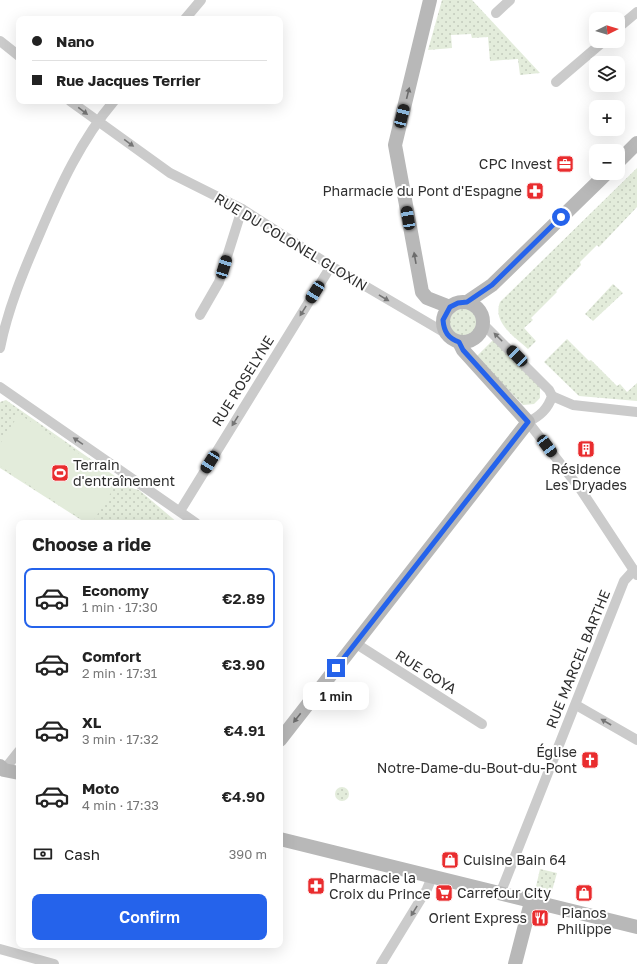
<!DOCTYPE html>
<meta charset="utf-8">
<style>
body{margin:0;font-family:"Golos Text",sans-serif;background:#f6f6f6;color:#222;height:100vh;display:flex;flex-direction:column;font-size:15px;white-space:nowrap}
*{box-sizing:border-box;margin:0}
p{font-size:13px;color:#767676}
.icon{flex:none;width:22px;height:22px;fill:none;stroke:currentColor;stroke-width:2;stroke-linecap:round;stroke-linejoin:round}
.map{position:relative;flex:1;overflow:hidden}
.sheet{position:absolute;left:16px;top:520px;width:267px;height:428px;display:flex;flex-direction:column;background:#fff;border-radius:8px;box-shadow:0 4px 16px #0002}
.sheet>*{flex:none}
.top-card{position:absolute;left:16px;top:16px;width:267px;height:88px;border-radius:8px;box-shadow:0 4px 16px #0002;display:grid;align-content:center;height:88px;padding:0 16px;background:#fff}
.needle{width:26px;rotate:85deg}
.controls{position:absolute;left:589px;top:12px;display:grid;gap:8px}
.controls a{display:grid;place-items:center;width:36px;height:36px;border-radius:8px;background:#fff;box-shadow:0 4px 16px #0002;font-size:20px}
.end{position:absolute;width:18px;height:18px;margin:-9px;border:5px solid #2563eb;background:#fff;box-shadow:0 0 0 2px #fff}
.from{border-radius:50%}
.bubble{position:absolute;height:28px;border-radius:8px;background:#fff;box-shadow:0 4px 16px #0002;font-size:13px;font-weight:600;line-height:28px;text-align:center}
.car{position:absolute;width:12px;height:24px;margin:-12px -6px;border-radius:5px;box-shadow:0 0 3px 1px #0007;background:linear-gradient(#222 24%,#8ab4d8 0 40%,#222 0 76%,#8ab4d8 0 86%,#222 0)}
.top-card b{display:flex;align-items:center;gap:14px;height:38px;font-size:15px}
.top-card b+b{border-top:1px solid #e0e0e0}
.top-card i{width:10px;height:10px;background:#222}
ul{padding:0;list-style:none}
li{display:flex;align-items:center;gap:12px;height:60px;margin:0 8px 6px;padding:0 8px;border:2px solid transparent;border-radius:8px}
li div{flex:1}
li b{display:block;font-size:15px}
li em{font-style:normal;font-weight:600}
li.active{border-color:#2563eb}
li>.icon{width:36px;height:36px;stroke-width:1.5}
h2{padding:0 16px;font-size:18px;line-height:48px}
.pay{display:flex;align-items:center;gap:10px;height:44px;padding:0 16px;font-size:15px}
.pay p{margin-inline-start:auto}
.button{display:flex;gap:8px;margin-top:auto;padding:8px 16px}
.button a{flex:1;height:46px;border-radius:8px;background:#2563eb;color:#fff;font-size:16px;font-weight:600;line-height:46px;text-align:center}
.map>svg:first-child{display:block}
.green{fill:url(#green-dots)}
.pitch{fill:#e3ecdb}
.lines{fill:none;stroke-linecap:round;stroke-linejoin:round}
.street{stroke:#cbcbcb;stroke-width:10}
.secondary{stroke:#b8b8b8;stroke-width:14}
.oneway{fill:#6c6c6c}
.oneway2{fill:#757575}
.route{stroke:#2563eb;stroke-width:5}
.labels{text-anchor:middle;stroke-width:4;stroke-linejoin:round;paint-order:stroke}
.poi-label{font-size:14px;fill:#2e2e2e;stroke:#fff;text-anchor:end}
.street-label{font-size:14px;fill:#2e2e2e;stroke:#fff}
</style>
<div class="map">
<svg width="637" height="964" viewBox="0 0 637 964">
<defs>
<pattern id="green-dots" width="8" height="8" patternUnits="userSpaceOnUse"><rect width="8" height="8" fill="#e3ecdb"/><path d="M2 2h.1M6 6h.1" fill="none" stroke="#c3cbbc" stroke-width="1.8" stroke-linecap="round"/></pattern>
</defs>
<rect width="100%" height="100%" fill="#fff"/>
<g class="green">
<path d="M442 0H472L540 73 520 75 518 59 490 61 488 37 472 38 471 34 451 35 452 48 428 50Z"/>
<path d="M637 168V207L599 247 597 245 580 262 581 265 556 291 557 292 531 318 533 320 524 328 536 341 528 349C515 337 492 323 500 302Z"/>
<path d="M613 284 623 293 593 321 585 314Z"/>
<circle cx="463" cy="323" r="14"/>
<path d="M494 339 540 386V398L534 404 523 405 476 357Z"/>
<path d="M567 339 589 361 591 360 617 386 620 384 627 392 637 383V401L579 396 544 362Z"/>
<path d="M6 400 132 488 139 490 178 523H86L0 468V402Z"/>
<circle cx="342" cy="794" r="7"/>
<path d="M540 869 557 873 551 894 535 891Z"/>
</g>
<path class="pitch" d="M19 414 119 480 92 523H88L0 466V444Z"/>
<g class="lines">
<g class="street">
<path d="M496 13 510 0"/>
<path d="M185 19 201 0"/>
<path d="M618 28 637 12"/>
<path d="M0 41 19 56"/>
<path d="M556 82 604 41"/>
<path d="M70 101 170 173 242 209 331 266 447 334"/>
<path d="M200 315 219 282 242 209"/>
<path d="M483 324 549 390 552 396C548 409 540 416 528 422L581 490 637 575"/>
<path d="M0 348C8 308 24 270 40 233 60 186 81 140 114 101"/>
<path d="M0 387 196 523"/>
<path d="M552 396 573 405 637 412"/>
<path d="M180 511 331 266"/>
<path d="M355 643 482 724"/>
<path d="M576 705 637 740"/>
<path d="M4 770 19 751"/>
<path d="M500 894 624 581 634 570"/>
<path d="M0 949 54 964"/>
<path d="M381 964 427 889 432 877"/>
</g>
<g class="secondary">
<path d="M430 0 395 145 422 292 427 298 450 307"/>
<path d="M618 162 637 143"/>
<circle cx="463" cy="322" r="20"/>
<path d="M467 302 492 285 607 173"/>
<path d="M280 740 528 422 463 350 459 342"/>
<path d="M0 766 4 770 19 773"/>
<path d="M280 839 637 927"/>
<path d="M515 964 531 902"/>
</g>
</g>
<defs><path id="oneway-solid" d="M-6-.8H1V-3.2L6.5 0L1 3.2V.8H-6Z"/></defs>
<g class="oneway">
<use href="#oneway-solid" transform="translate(408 93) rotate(-76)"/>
<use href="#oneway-solid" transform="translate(415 258) rotate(-100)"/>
<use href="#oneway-solid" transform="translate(297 718) rotate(128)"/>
</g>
<g class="oneway2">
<use href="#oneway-solid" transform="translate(83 111) rotate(37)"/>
<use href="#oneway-solid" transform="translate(129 143) rotate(36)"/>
<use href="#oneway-solid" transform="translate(384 298) rotate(31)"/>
<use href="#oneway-solid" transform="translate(303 311) rotate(122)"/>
<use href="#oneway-solid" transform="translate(498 337) rotate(-135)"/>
<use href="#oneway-solid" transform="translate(235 421) rotate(122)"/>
<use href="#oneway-solid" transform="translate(78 441) rotate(-146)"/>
<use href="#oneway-solid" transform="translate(606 722) rotate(-150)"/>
<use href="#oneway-solid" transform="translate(414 911) rotate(122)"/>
</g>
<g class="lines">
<path class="route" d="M336 668 528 422 463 350 459 342C448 338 444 332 443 320L450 307 458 303 467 302 492 285 561 217"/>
</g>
<defs>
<symbol id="office-square" viewBox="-11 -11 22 22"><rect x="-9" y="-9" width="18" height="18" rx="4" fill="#e92c2e" stroke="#fff"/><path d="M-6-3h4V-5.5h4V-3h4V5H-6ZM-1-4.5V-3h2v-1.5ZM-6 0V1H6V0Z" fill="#fff"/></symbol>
<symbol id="pharmacy-square" viewBox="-11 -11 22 22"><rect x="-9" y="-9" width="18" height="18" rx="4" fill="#e92c2e" stroke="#fff"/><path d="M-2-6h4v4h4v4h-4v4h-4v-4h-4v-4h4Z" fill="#fff"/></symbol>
<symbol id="building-square" viewBox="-11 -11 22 22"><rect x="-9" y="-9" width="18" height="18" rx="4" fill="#e92c2e" stroke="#fff"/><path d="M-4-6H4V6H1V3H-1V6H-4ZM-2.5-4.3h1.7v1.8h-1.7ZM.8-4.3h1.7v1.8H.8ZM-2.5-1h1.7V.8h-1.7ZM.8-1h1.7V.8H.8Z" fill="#fff"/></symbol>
<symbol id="stadium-square" viewBox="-11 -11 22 22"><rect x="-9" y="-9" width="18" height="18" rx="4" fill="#e92c2e" stroke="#fff"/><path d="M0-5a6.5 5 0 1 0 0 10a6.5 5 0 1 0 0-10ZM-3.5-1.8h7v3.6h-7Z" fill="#fff"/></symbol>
<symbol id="church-square" viewBox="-11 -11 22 22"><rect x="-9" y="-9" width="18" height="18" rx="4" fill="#e92c2e" stroke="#fff"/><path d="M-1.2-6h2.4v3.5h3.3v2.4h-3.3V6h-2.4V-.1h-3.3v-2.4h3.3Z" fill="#fff"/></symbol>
<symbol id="shop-square" viewBox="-11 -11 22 22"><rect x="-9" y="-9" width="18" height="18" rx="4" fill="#e92c2e" stroke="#fff"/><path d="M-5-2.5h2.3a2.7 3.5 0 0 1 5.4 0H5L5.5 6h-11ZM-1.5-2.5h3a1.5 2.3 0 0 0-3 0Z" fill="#fff"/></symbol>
<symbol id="supermarket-square" viewBox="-11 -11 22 22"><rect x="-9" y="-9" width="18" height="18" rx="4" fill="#e92c2e" stroke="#fff"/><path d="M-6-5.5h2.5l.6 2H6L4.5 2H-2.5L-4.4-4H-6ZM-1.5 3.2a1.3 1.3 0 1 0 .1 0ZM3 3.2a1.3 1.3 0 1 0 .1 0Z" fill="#fff"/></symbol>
<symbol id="restaurant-square" viewBox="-11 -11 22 22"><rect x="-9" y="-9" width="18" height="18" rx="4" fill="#e92c2e" stroke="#fff"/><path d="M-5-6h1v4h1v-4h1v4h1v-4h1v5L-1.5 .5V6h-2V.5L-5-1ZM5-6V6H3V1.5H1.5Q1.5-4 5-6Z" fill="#fff"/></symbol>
</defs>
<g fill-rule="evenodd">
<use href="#office-square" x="555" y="154" width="20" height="20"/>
<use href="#pharmacy-square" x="525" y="181" width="20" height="20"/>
<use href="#building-square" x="576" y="439" width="20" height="20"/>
<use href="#stadium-square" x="50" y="463" width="20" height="20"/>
<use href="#church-square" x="580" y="750" width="20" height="20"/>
<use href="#shop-square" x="440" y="850" width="20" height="20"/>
<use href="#pharmacy-square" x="306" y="876" width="20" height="20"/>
<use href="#supermarket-square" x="434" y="883" width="20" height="20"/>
<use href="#shop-square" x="574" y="883" width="20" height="20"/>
<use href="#restaurant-square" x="530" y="908" width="20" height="20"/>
</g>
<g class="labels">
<g class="poi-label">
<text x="552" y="169">CPC Invest</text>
<text x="522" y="196">Pharmacie du Pont d'Espagne</text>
<text x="73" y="470" text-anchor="start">Terrain<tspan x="73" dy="16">d'entraînement</tspan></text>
<text x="586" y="474" text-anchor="middle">Résidence<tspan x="586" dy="16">Les Dryades</tspan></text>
<text x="577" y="757">Église<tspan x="577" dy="16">Notre-Dame-du-Bout-du-Pont</tspan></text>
<text x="463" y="865" text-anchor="start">Cuisine Bain 64</text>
<text x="329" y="883" text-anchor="start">Pharmacie la<tspan x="329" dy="16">Croix du Prince</tspan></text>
<text x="457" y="898" text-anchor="start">Carrefour City</text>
<text x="584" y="918" text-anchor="middle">Pianos<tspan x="584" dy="16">Philippe</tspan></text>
<text x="527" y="923">Orient Express</text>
</g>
<g class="street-label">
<text transform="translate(291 242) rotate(31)" y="5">RUE DU COLONEL GLOXIN</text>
<text transform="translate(243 381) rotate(-58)" y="5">RUE ROSELYNE</text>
<text transform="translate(578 659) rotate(-68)" y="5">RUE MARCEL BARTHE</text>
<text transform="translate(426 672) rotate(32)" y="5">RUE GOYA</text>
</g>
</g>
</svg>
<div class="controls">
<a><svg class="needle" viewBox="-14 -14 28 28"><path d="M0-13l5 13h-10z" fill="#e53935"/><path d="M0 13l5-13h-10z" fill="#767676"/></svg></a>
<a><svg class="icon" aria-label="layers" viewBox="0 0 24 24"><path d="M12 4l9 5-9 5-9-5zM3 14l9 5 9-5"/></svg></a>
<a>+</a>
<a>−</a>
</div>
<i class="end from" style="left:561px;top:217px"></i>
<i class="end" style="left:336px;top:668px"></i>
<div class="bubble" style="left:303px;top:682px;width:66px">1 min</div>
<i class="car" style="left:402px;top:116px;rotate:14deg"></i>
<i class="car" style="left:408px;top:218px;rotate:350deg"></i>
<i class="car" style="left:224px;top:267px;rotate:17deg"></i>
<i class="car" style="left:315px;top:292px;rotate:212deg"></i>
<i class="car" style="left:517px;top:356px;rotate:316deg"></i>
<i class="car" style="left:547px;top:446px;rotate:143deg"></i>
<i class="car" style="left:210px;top:462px;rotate:212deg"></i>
<div class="top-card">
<b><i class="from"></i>Nano</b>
<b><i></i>Rue Jacques Terrier</b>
</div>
<section class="sheet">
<h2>Choose a ride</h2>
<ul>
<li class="active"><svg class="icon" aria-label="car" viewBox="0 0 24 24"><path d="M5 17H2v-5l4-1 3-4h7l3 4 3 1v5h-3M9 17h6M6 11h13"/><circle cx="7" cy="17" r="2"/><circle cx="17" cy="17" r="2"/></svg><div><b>Economy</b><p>1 min · 17:30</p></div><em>€2.89</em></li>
<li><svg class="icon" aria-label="car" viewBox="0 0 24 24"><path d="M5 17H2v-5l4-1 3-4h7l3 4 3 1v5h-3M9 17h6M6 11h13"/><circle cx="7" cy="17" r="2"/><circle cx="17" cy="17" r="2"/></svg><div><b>Comfort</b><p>2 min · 17:31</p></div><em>€3.90</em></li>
<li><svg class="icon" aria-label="car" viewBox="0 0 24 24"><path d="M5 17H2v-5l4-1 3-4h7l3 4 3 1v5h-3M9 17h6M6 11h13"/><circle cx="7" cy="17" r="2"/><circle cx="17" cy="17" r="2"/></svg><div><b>XL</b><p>3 min · 17:32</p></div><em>€4.91</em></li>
<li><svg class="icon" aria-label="car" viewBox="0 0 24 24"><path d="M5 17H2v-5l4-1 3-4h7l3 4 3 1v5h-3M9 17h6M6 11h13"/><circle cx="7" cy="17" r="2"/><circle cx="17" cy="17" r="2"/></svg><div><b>Moto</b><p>4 min · 17:33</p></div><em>€4.90</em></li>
</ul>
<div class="pay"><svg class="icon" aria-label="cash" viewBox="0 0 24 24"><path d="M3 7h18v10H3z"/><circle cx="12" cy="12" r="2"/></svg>Cash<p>390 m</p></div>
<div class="button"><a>Confirm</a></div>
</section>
</div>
